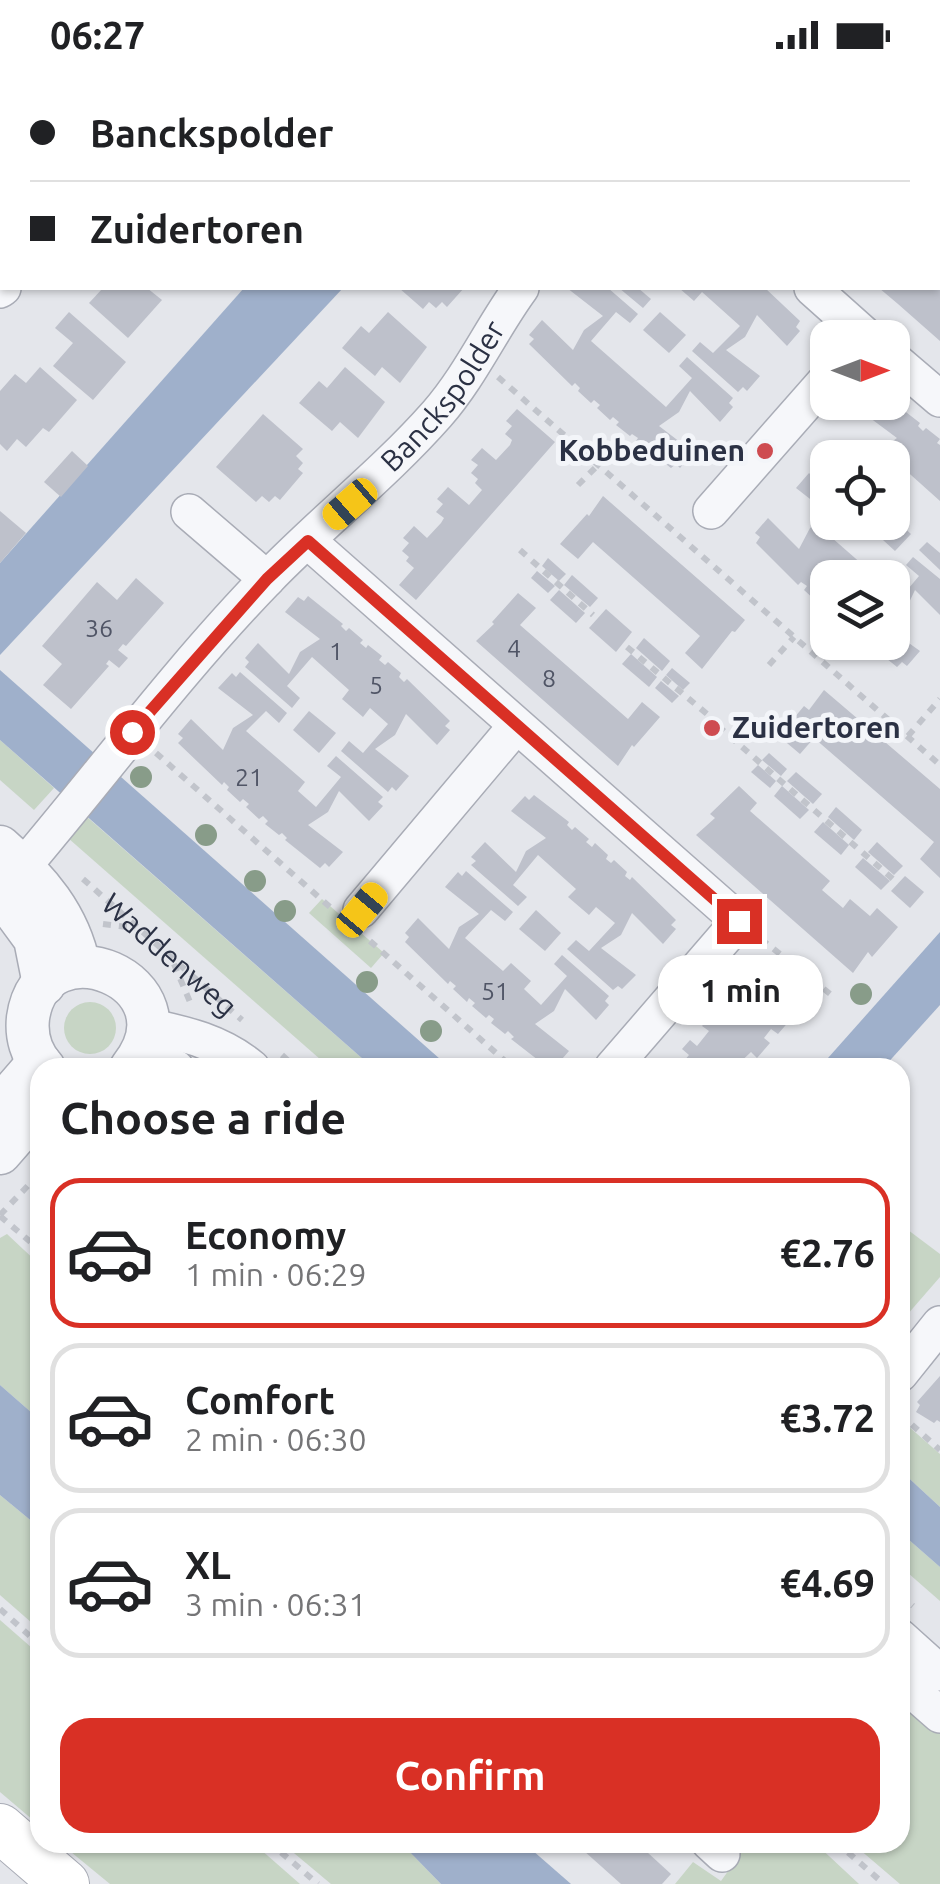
<!DOCTYPE html>
<meta charset="utf-8">
<style>
body{margin:0;font-family:Ubuntu,sans-serif;background:#f6f6f6;color:#202124;height:100vh;display:flex;flex-direction:column;font-size:38px;white-space:nowrap}
*{box-sizing:border-box;margin:0}
p{font-size:32px;color:#757577}
.icon{flex:none;width:55px;height:55px;fill:none;stroke:currentColor;stroke-width:2;stroke-linecap:round;stroke-linejoin:round}
.map{position:relative;flex:1;overflow:hidden}
.drawer{position:absolute;left:30px;top:988px;width:880px;height:795px;display:flex;flex-direction:column;background:#fff;border-radius:30px;box-shadow:0 2px 8px #0004}
.drawer>*{flex:none}
.top-card{position:absolute;left:0px;top:0px;width:940px;height:220px;box-shadow:0 2px 8px #0004;display:grid;align-content:center;height:220px;padding:0 30px;background:#fff}
.needle{width:65px;rotate:90deg}
.buttons{position:absolute;left:810px;top:250px;display:grid;gap:20px}
.buttons a{display:grid;place-items:center;width:100px;height:100px;border-radius:20px;background:#fff;box-shadow:0 2px 8px #0004;font-size:50px}
.end{position:absolute;width:45px;height:45px;margin:-22px;border:12px solid #d93025;background:#fff;box-shadow:0 0 0 5px #fff}
.from{border-radius:50%}
.bubble{position:absolute;height:70px;border-radius:30px;background:#fff;box-shadow:0 2px 8px #0004;font-size:32px;font-weight:600;line-height:70px;text-align:center}
.car{position:absolute;width:30px;height:60px;margin:-30px -15px;border-radius:12px;box-shadow:0 0 8px 2px #0007;background:linear-gradient(#f5c518 24%,#345 0 40%,#f5c518 0 76%,#345 0 86%,#f5c518 0)}
.top-card b{display:flex;align-items:center;gap:35px;height:95px;font-size:38px}
.top-card b+b{border-top:2px solid #e0e0e0}
.top-card i{width:25px;height:25px;background:#202124}
ul{padding:0;list-style:none}
li{display:flex;align-items:center;gap:30px;height:150px;margin:0 20px 15px;padding:0 10px;border:5px solid #e0e0e0;border-radius:30px}
li div{flex:1}
li b{display:block;font-size:38px}
li em{font-style:normal;font-weight:600}
li.active{border-color:#d93025}
li>.icon{width:90px;height:90px;stroke-width:1.5}
h2{padding:0 30px;font-size:45px;line-height:120px}
.button{display:flex;gap:20px;margin-top:auto;padding:20px 30px}
.button a{flex:1;height:115px;border-radius:30px;background:#d93025;color:#fff;font-size:40px;font-weight:600;line-height:115px;text-align:center}
.status{display:flex;justify-content:space-between;align-items:center;height:70px;padding:0 50px;background:#fff;direction:ltr}
.status svg{height:28px;fill:currentColor}
.map>svg:first-child{display:block}
.green{fill:#c7d5c5}
.water{fill:#9fb0cb}
.building{fill:#bec1cb}
.lines{fill:none;stroke-linecap:round;stroke-linejoin:round}
.minor-casing{stroke:#a9acb6;stroke-width:38}
.tertiary-casing{stroke:#a9acb6;stroke-width:45}
.secondary-casing{stroke:#a9acb6;stroke-width:50}
.path{stroke:#c1c4cb;stroke-width:6;stroke-dasharray:8 8;stroke-linecap:butt}
.minor{stroke:#f6f7fa;stroke-width:35}
.tertiary{stroke:#f6f7fa;stroke-width:42}
.secondary{stroke:#fff;stroke-width:48}
.tree{fill:#889c89}
.route{stroke:#d93025;stroke-width:12}
.poi-dot{fill:#ce4b50;stroke:#f3f5f9;stroke-width:4}
.labels{text-anchor:middle;stroke-width:10;stroke-linejoin:round;paint-order:stroke}
.number-label{font-size:25px;fill:#505566}
.street-label{font-size:30px;fill:#2b3144;stroke:#f3f5f9}
.poi-label{font-size:30px;font-weight:bold;fill:#2b3144;stroke:#f3f5f9;text-anchor:end}
</style>
<div class="status"><b>06:27</b><svg viewBox="0 0 49 12"><path d="M0 12V9h3v3zM5 12V6h3v6zM10 12V3h3v9zM15 12V0h3v12zM26 1h20v11H26zM47 4h2v5h-2z"/></svg></div>
<div class="map">
<svg width="940" height="1814" viewBox="0 0 940 1814">
<rect width="100%" height="100%" fill="#e4e6eb"/>
<g class="green">
<path d="M0 670 54 718 34 740 0 710Z"/>
<path d="M87 747 372 997H329L68 768Z"/>
<path d="M322 829 384 883 371 898 309 843Z"/>
<circle cx="90" cy="958" r="26"/>
<path d="M900 1154 940 1184V1207L900 1253Z"/>
<path d="M7 1164 40 1195V1350L0 1315V1168Z"/>
<path d="M900 1349 940 1384V1437L900 1400Z"/>
<path d="M0 1425 40 1458V1560L0 1525Z"/>
<path d="M900 1462 940 1497V1531L900 1496Z"/>
<path d="M0 1550 40 1585V1756L0 1722Z"/>
<path d="M900 1628 940 1663V1814H900L852 1773 900 1772Z"/>
<path d="M743 1772 815 1773 859 1814H675L693 1792 721 1811 746 1776Z"/>
<path d="M60 1773H253L300 1814H110Z"/>
<path d="M282 1773H401L441 1814H331Z"/>
</g>
<g class="water">
<path d="M244 218H343L0 585V493Z"/>
<path d="M0 600 449 997H372L0 670Z"/>
<path d="M940 862V935L884 997H820Z"/>
<path d="M0 1315 40 1350V1458L0 1425Z"/>
<path d="M900 1400 940 1437V1497L900 1462Z"/>
<path d="M401 1773H524L571 1814H441Z"/>
</g>
<g class="building">
<path d="M103 218H147L162 230 128 268 89 233Z"/>
<path d="M399 218H464L447 237 442 232 436 238 429 232 423 239Z"/>
<path d="M567 218H608L638 244 630 253 616 242 591 271 666 337 692 308 679 296 687 287 733 328 729 333 733 337 720 352 690 321 679 342 659 356 693 382 680 398 676 394 671 398 636 371 638 368 632 364 630 366 616 355 619 352 613 347 610 350 597 338 600 335 594 330 591 333 578 321 580 318 575 313 572 316 529 274 534 269 529 265 542 250 573 280 584 260 603 246Z"/>
<path d="M619 218H638L651 229 643 238Z"/>
<path d="M679 218H765L800 251 796 257 800 261 787 276 757 245 745 267 726 280 760 306 747 321 743 317 738 322 692 281 700 272 713 283 740 256 702 222 694 231Z"/>
<path d="M879 218H940V271L898 234Z"/>
<path d="M69 242 126 292 93 330 53 296 73 273 55 258Z"/>
<path d="M388 242 427 277 400 313 382 297 375 306 342 278 361 256 369 263Z"/>
<path d="M660 242 686 265 669 283 643 260Z"/>
<path d="M40 297 77 330 49 362 43 358 26 377 17 369 7 381 0 374V321L15 304 26 313Z"/>
<path d="M345 297 385 332 358 368 340 352 332 361 299 333 319 311 327 318Z"/>
<path d="M871 332H893L920 353 918 356 923 361 926 358 940 369 937 373 940 375V431L892 388H874L877 382 897 368 862 342Z"/>
<path d="M517 339 555 372 416 530 399 515 414 498 406 491 409 487 402 481 409 473 403 468 414 456 427 468 441 453 444 448 436 442 443 434 437 429 448 417 469 435 482 420 475 413 478 409 471 403 478 395 471 390 482 378 496 390 510 375 512 370 505 364 512 356 506 351Z"/>
<path d="M263 344 303 379 296 386 303 393 298 399 303 403 280 430 275 426 269 432 262 426 256 432 216 397Z"/>
<path d="M835 372 852 388H828V401L822 396 827 391 822 388Z"/>
<path d="M72 381 88 396 61 427 44 412Z"/>
<path d="M818 402 828 410V443L796 418 809 403 813 407Z"/>
<path d="M603 426 745 550 735 562 732 561 702 599 685 583 700 566 593 472 578 489 560 474 587 444 589 446Z"/>
<path d="M0 441 26 463 0 493Z"/>
<path d="M828 446 830 452 823 460 863 495 856 503 860 508H828V541L823 537 826 533 820 529 817 532 804 520 807 516 801 512 798 515 756 473 760 467 755 463 768 448 799 479 810 458Z"/>
<path d="M892 447 911 464 895 481 871 459 877 452H892Z"/>
<path d="M927 472 940 483V500L919 480Z"/>
<path d="M913 487 940 509V545L915 520 905 541 892 549V538L919 506 906 495Z"/>
<path d="M548 488 566 504 559 511 542 496Z"/>
<path d="M537 501 555 516 548 523 531 508Z"/>
<path d="M572 505 598 528 590 537 564 515Z"/>
<path d="M136 508 164 533 126 576 123 574 118 580 128 588 119 598 109 590 106 594 109 596 71 639 43 615 62 594 42 576 97 512 117 530Z"/>
<path d="M559 520 585 543 576 553 550 530Z"/>
<path d="M518 523 536 538 520 555 628 649 642 632 660 647 634 677 632 675 618 696 476 571 494 554 492 552Z"/>
<path d="M308 526 343 554 341 556 346 561 349 558 363 570 360 573 366 578 368 575 382 586 379 590 385 595 388 592 401 603 399 607 404 612 407 609 450 651 445 656 450 660 437 675 406 644 395 665 375 679 409 706 396 721 392 717 388 722 341 681 349 671 363 683 388 654 370 638 363 647 342 629 349 620 312 587 287 616 300 628 292 638 245 597 249 592 245 588 258 573 289 604 300 582 320 569 285 542 298 527 304 531Z"/>
<path d="M606 539 632 562 616 582 589 558Z"/>
<path d="M892 561 920 581 907 596 902 592 897 597 866 572H892Z"/>
<path d="M644 568 670 591 662 601 636 578Z"/>
<path d="M631 584 657 607 649 617 622 594Z"/>
<path d="M672 598 690 613 683 620 666 605Z"/>
<path d="M240 602 287 643 279 653 266 641 246 661 305 712 298 721 316 737 341 707 327 696 336 686 383 727 378 732 383 736 369 751 339 721 328 742 308 755 343 782 329 797 325 793 320 798 285 770 287 768 282 763 279 765 265 754 268 751 263 746 259 749 246 737 249 734 243 729 240 732 227 720 229 717 224 712 222 715 178 673 183 668 178 664 191 649 223 680 233 658 253 645 218 618 232 603 236 607Z"/>
<path d="M661 611 679 626 672 633 655 618Z"/>
<path d="M824 620 940 719V808L920 789 934 772 814 668 800 684 781 668 797 650 794 648 804 636 809 640Z"/>
<path d="M309 641 336 663 319 683 293 660Z"/>
<path d="M769 683 787 699 781 706 762 690Z"/>
<path d="M758 695 776 711 770 718 751 702Z"/>
<path d="M796 702 822 724 813 734 787 711Z"/>
<path d="M739 716 757 733 750 741 830 811 822 820 843 838 850 829 870 846 877 838 898 857 872 887 868 882 853 903 696 765 715 748 710 744Z"/>
<path d="M782 716 809 740 800 749 774 726Z"/>
<path d="M534 725 569 752 567 755 572 760 575 757 589 769 586 772 592 777 595 773 608 785 606 789 611 793 614 790 627 802 625 806 630 810 632 807 676 850 671 855 676 859 663 874 632 843 621 865 601 878 636 905 622 919 618 916 613 920 567 879 576 870 589 881 615 853 596 837 589 845 568 827 576 819 538 785 513 815 527 827 518 836 471 795 476 791 471 787 485 772 516 802 526 781 546 768 511 741 525 726 529 730Z"/>
<path d="M836 737 862 760 854 770 828 747Z"/>
<path d="M823 752 849 775 841 785 814 762Z"/>
<path d="M877 772 903 796 894 805 868 782Z"/>
<path d="M863 788 890 811 881 820 855 797Z"/>
<path d="M466 801 513 842 505 851 491 840 465 868 503 901 511 893 531 911 524 919 541 935 567 906 554 894 562 885 609 926 605 931 609 935 596 950 565 919 554 941 535 954 569 981 556 996 551 991 547 997 511 969 514 967 508 961 505 964 491 953 494 949 489 945 486 948 472 936 475 933 469 928 467 932 453 919 456 916 450 911 448 914 405 872 409 867 405 863 418 848 449 879 459 857 479 844 445 817 458 802 462 806Z"/>
<path d="M905 806 924 822 910 838 891 821Z"/>
<path d="M536 840 561 863 545 881 519 859Z"/>
<path d="M772 890 804 917 784 944 791 949 778 964 771 959 764 968 770 973 757 988 751 982 734 998H678L689 985 682 979 690 970 697 976 709 961 702 956 710 947 717 952 730 938 723 932 731 923 738 929 750 914 744 909 752 900 758 906Z"/>
<path d="M940 1306V1352L937 1350 934 1353 916 1342 920 1335 917 1332Z"/>
<path d="M574 1772H636L671 1804 662 1814H621Z"/>
</g>
<g class="lines">
<defs>
<g id="minor">
<path d="M192 2 194 0"/>
<path d="M785 2 789 0"/>
<path d="M812 218 868 268"/>
<path d="M0 220 3 218"/>
<path d="M892 288 940 329"/>
<path d="M711 441 828 308"/>
<path d="M189 442 267 509"/>
<path d="M308 471 739 851 612 998"/>
<path id="s2" d="M5 818C93 716 173 606 267 509 322 452 384 404 437 344 471 305 491 259 521 218"/>
<path d="M361 840 516 656"/>
<path d="M148 956C185 964 221 972 252 998"/>
<path d="M139 987 176 998"/>
<path d="M900 1304 940 1254"/>
<path d="M900 1567 940 1603"/>
<path d="M900 1610 940 1645"/>
<path d="M709 1772 722 1784"/>
</g>
<g id="tertiary">
<path d="M0 777C38 810 69 846 79 896"/>
<path d="M0 821 35 869 44 914"/>
<path d="M44 998C31 984 26 966 28 948 42 848 200 911 131 998"/>
<path d="M0 1037 39 992"/>
<path d="M0 1083 40 1037"/>
</g>
<path id="secondary" d="M0 1758 65 1814"/>
</defs>
<use href="#minor" class="minor-casing"/>
<use href="#tertiary" class="tertiary-casing"/>
<use href="#secondary" class="secondary-casing"/>
<g class="path">
<path d="M148 0 151 2"/>
<path d="M125 2 127 0"/>
<path d="M938 26 940 24"/>
<path d="M938 138 940 140"/>
<path d="M498 307 940 695"/>
<path d="M578 415 598 395"/>
<path d="M520 480 593 545"/>
<path d="M627 577 719 654"/>
<path d="M769 595 794 567"/>
<path d="M718 656 894 810"/>
<path d="M908 666 940 629"/>
<path d="M156 683 330 837"/>
<path id="s1" d="M83 809 242 950"/>
<path d="M103 854 135 858"/>
<path d="M761 869 834 927"/>
<path d="M370 871 513 998"/>
<path d="M174 894 190 932"/>
<path d="M282 985 296 998"/>
<path d="M0 1145 40 1103"/>
<path d="M0 1146 40 1180"/>
<path d="M900 1344 940 1380"/>
<path d="M900 1525 913 1536"/>
<path d="M0 1539 40 1575"/>
<path d="M269 1772 318 1814"/>
<path d="M836 1772 884 1814"/>
</g>
<use href="#minor" class="minor"/>
<use href="#tertiary" class="tertiary"/>
<use href="#secondary" class="secondary"/>
</g>
<g class="tree">
<circle cx="141" cy="707" r="11"/>
<circle cx="206" cy="765" r="11"/>
<circle cx="255" cy="811" r="11"/>
<circle cx="285" cy="841" r="11"/>
<circle cx="367" cy="912" r="11"/>
<circle cx="861" cy="924" r="11"/>
<circle cx="431" cy="961" r="11"/>
</g>
<g class="lines">
<path class="route" d="M132 662 267 509 308 471 739 851"/>
</g>
<g class="poi-dot">
<circle cx="765" cy="381" r="10"/>
<circle cx="712" cy="658" r="10"/>
</g>
<g class="labels">
<g class="number-label">
<text x="99" y="567">36</text>
<text x="514" y="587">4</text>
<text x="336" y="590">1</text>
<text x="549" y="617">8</text>
<text x="376" y="624">5</text>
<text x="249" y="716">21</text>
<text x="495" y="930">51</text>
</g>
<g class="street-label">
<text dy="10" stroke="none"><textPath href="#s2" startOffset="660">Banckspolder</textPath></text>
<text dy="10" stroke="none"><textPath href="#s1" startOffset="115">Waddenweg</textPath></text>
</g>
<g class="poi-label">
<text x="745" y="391">Kobbeduinen</text>
<text x="732" y="668" text-anchor="start">Zuidertoren</text>
</g>
</g>
</svg>
<div class="buttons">
<a><svg class="needle" viewBox="-14 -14 28 28"><path d="M0-13l5 13h-10z" fill="#e53935"/><path d="M0 13l5-13h-10z" fill="#757577"/></svg></a>
<a><svg class="icon" aria-label="locate" viewBox="0 0 24 24"><circle cx="12" cy="12" r="6"/><path d="M12 2v4M12 18v4M2 12h4M18 12h4"/></svg></a>
<a><svg class="icon" aria-label="layers" viewBox="0 0 24 24"><path d="M12 4l9 5-9 5-9-5zM3 14l9 5 9-5"/></svg></a>
</div>
<i class="end from" style="left:132px;top:662px"></i>
<i class="end" style="left:739px;top:851px"></i>
<div class="bubble" style="left:658px;top:885px;width:165px">1 min</div>
<i class="car" style="left:350px;top:434px;rotate:229deg"></i>
<i class="car" style="left:362px;top:840px;rotate:40deg"></i>
<div class="top-card">
<b><i class="from"></i>Banckspolder</b>
<b><i></i>Zuidertoren</b>
</div>
<section class="drawer">
<h2>Choose a ride</h2>
<ul>
<li class="active"><svg class="icon" aria-label="car" viewBox="0 0 24 24"><path d="M5 17H2v-5l4-1 3-4h7l3 4 3 1v5h-3M9 17h6M6 11h13"/><circle cx="7" cy="17" r="2"/><circle cx="17" cy="17" r="2"/></svg><div><b>Economy</b><p>1 min · 06:29</p></div><em>€2.76</em></li>
<li><svg class="icon" aria-label="car" viewBox="0 0 24 24"><path d="M5 17H2v-5l4-1 3-4h7l3 4 3 1v5h-3M9 17h6M6 11h13"/><circle cx="7" cy="17" r="2"/><circle cx="17" cy="17" r="2"/></svg><div><b>Comfort</b><p>2 min · 06:30</p></div><em>€3.72</em></li>
<li><svg class="icon" aria-label="car" viewBox="0 0 24 24"><path d="M5 17H2v-5l4-1 3-4h7l3 4 3 1v5h-3M9 17h6M6 11h13"/><circle cx="7" cy="17" r="2"/><circle cx="17" cy="17" r="2"/></svg><div><b>XL</b><p>3 min · 06:31</p></div><em>€4.69</em></li>
</ul>
<div class="button"><a>Confirm</a></div>
</section>
</div>
